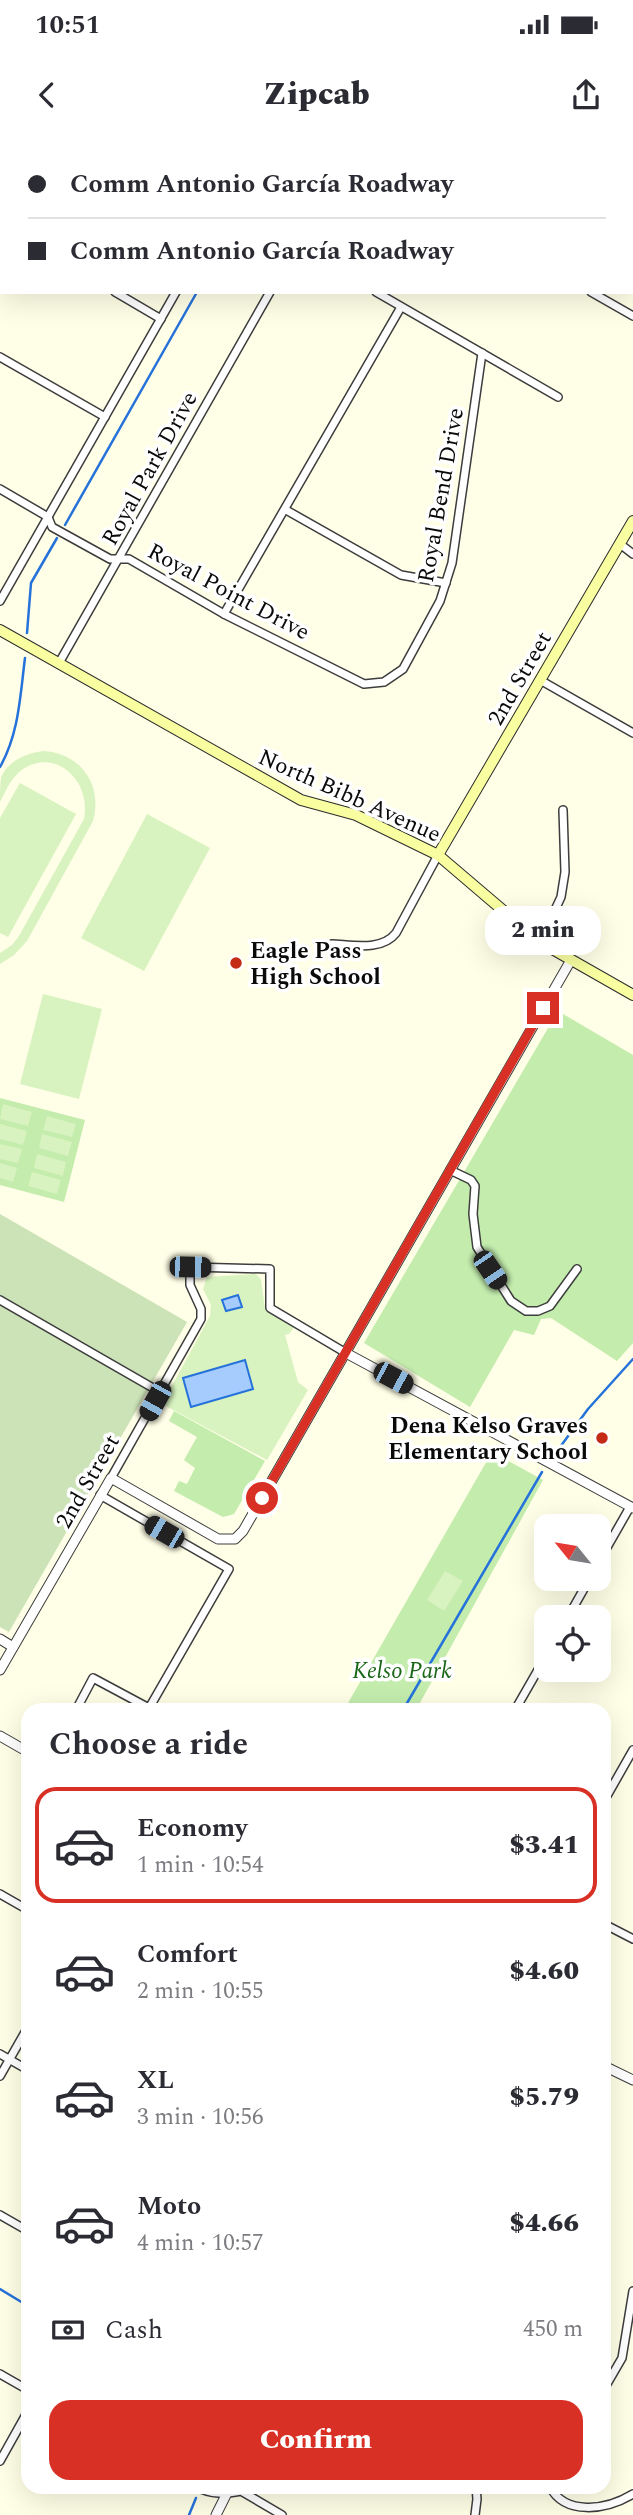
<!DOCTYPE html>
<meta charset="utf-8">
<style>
body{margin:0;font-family:Spectral,serif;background:#f2f2f3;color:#2b2b33;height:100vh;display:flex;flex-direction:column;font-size:26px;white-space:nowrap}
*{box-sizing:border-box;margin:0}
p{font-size:23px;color:#7c7c81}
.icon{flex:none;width:38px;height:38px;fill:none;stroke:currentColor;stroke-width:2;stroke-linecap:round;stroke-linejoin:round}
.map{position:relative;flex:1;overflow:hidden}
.side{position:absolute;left:21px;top:1563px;width:590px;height:791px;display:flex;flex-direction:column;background:#fff;border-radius:21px;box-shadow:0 7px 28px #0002}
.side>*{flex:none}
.guide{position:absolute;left:0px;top:0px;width:634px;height:154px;box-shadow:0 7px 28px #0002;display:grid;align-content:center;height:154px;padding:0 28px;background:#fff}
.needle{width:46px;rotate:300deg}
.buttons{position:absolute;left:534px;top:1374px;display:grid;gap:14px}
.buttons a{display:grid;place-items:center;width:77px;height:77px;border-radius:14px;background:#fff;box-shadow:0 7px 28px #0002;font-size:35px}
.end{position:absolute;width:32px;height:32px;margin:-16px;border:9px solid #d93025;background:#fff;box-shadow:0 0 0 4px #fff}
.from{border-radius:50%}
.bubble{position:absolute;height:49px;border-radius:21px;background:#fff;box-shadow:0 7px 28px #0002;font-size:23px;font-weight:800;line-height:49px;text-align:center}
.car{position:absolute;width:21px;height:42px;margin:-21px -10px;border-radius:9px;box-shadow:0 0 5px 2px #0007;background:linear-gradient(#222 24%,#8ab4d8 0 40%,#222 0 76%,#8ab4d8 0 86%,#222 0)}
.guide b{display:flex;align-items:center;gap:24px;height:66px;font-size:26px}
.guide b+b{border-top:2px solid #e1e1e2}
.guide i{width:18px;height:18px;background:#2b2b33}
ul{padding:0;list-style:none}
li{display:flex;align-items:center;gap:21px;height:116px;margin:0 14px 10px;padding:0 14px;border:4px solid transparent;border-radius:21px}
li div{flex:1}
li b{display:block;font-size:26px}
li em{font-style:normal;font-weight:800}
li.selected{border-color:#d93025}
li>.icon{width:63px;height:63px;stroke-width:1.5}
h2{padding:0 28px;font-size:32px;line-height:84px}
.pay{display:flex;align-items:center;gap:18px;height:77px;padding:0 28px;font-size:26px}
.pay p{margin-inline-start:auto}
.primary-button{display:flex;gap:14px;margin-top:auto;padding:14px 28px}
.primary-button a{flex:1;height:80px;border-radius:21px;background:#d93025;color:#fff;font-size:28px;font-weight:800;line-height:80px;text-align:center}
.status{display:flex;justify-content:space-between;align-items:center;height:49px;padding:0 35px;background:#fff;direction:ltr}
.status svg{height:19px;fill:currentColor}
header{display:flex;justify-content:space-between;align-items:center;height:91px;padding:0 28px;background:#fff;font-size:32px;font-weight:800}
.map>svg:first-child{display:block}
.green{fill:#c3ecad}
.cemetery{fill:#cce2b7}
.pitch{fill:#d8f3bf}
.water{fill:#a5ccfc;stroke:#2572da;stroke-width:2}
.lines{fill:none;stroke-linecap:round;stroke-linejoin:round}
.stream{stroke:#2572da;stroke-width:2.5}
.minor-casing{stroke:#3d3d3d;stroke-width:10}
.tertiary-casing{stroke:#3d3d3d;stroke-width:11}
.secondary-casing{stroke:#2c2c2c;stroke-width:12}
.minor{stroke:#fff;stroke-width:7}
.tertiary{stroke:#fff;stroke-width:9}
.secondary{stroke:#f9ffa1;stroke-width:10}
.route{stroke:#d93025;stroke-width:9}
.poi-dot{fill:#c52c16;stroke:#fff;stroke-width:2.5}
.labels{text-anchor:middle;stroke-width:7;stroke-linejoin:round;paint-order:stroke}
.street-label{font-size:23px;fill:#0a0a0a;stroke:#fff}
.poi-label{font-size:23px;font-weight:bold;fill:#0a0a0a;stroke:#fff;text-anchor:start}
.park-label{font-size:23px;font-style:italic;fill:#186616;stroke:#fff}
</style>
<div class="status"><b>10:51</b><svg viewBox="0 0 49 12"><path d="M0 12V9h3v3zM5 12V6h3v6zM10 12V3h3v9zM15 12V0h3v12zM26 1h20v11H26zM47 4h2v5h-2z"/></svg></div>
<header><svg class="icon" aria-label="back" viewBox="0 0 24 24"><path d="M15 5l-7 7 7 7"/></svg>Zipcab<svg class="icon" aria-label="share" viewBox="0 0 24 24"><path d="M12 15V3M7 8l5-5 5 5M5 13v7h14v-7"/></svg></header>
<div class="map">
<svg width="633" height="2375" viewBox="0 0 633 2375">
<rect width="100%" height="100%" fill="#fffee6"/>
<g class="green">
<path d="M558 871 633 915V1203L617 1221 551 1178 541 1179 534 1195 514 1190 470 1267 364 1203Z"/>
<path d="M0 958 85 980 64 1062 0 1045Z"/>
<path d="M174 1271 265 1321 234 1374 223 1377 174 1351 179 1341 187 1344 195 1328 184 1320 197 1297 169 1281Z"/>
<path d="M492 1312 543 1340 416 1570H344Z"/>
</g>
<path class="cemetery" d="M0 1074 187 1182 9 1492 0 1487Z"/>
<g class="pitch">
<path d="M43 611C81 613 103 645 93 681L27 801 14 815 0 824V813L12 805 19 796 84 679C92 639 52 604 18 633 10 641 5 652 0 662 0 655 0 645 1 638 7 621 27 613 43 611Z"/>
<path d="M20 643 76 674 8 797 0 793V678Z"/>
<path d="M147 674 210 708 144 831 81 798Z"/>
<path d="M43 854 102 869 79 959 20 944Z"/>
<path d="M3 964 32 972 28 986 0 979Z"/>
<path d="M47 976 76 984 72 997 43 990Z"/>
<path d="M0 984 27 991 23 1005 0 999Z"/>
<path d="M42 994 72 1002 68 1016 39 1008Z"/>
<path d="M0 1004 22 1009 18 1023 0 1019Z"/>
<path d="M37 1014 66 1022 63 1036 34 1028Z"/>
<path d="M0 1023 17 1028 13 1042 0 1038Z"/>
<path d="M32 1032 61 1040 57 1054 28 1046Z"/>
<path d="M256 1134 261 1139 265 1169 295 1186 289 1194 285 1195 298 1242 308 1250 267 1320 162 1264 210 1176 211 1165 203 1149 207 1137Z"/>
<path d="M445 1431 463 1441 444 1471 427 1460Z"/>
</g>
<g class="water">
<path d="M238 1155 242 1167 226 1171 222 1160Z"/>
<path d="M245 1220 253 1249 191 1267 183 1238Z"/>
</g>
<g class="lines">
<g class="stream">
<path d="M283 2 284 0"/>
<path d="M65 385 197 152"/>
<path d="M27 493 31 443 57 398"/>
<path d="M0 627C19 593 20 557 25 518"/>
<path d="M552 1318 588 1269 633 1219"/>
<path d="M403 1570 542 1332"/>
<path d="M0 2149 28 2166"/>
<path d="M189 2375 196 2358"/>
</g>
<defs>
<g id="minor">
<path d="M77 0 80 2"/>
<path d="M262 2 263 0"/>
<path d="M513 2V0"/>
<path d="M0 85 2 86"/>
<path d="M632 108 633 109"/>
<path d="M115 152 161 179"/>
<path d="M376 152 558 257"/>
<path d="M591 152 633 176"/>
<path d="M0 217 105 277"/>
<path d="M0 349 48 377 52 387 110 419H129L224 474 364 544 384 542 403 529 440 461 452 423 482 213"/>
<path d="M286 370 401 435 446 443"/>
<path d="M620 404 633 414"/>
<path d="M0 461 176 152"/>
<path d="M224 474 401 167"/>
<path d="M59 523 270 152"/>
<path d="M540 540 633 593"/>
<path d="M540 802 561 757 565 732 563 670"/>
<path d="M332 804C354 805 382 811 396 793L438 715"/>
<path d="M450 1030 471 1040 475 1046 473 1074 477 1107 511 1161 526 1171H538L550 1166 577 1129"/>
<path d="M0 1160 160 1252"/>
<path d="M111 1338 201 1179V1169L190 1145V1127L270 1129V1168L346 1213"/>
<path d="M100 1355 229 1429 148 1570"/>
<path d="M598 1423 630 1367"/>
<path d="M568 1477 590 1438"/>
<path d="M76 1570 93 1538 149 1568"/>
<path d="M515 1570 546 1516"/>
<path d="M604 1661 633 1610"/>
<path d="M0 1754 28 1770"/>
<path d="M604 1784 633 1799"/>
<path d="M0 1914 28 1930"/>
<path d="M0 1936 28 1887"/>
<path d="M0 2075 28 2091"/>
<path d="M0 2234 28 2250"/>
<path d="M604 2249 622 2218 633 2151"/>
<path d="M0 2321 28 2271"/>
<path d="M197 2347C211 2355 225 2354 241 2351L282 2375"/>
<path d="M550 2347C565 2375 605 2371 633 2354"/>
<path d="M475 2375 477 2359 476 2347"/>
</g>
<g id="tertiary">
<path d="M346 1213 633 1368"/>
<path d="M0 1499 13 1507"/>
<path d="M0 1530 111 1338 218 1399H235L243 1391 571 820"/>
<path d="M0 1596 28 1612"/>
<path d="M604 1926 633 1940"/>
<path d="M216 2375 230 2347"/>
</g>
<g id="secondary">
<path d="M0 490 301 660 356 675 438 715 540 802 633 855"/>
<path d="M438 715 633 381"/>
</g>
</defs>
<use href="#minor" class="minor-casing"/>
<use href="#tertiary" class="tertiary-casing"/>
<use href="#secondary" class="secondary-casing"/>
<use href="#minor" class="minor"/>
<use href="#tertiary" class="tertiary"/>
<use href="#secondary" class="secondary"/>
</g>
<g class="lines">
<path class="route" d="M262 1358 543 868"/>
</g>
<g class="poi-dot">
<circle cx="236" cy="823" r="7"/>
<circle cx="602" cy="1298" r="7"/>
</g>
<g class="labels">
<g class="street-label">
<text transform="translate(149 328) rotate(-61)" y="8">Royal Park Drive</text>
<text transform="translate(440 355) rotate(-80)" y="8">Royal Bend Drive</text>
<text transform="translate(229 451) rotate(28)" y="8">Royal Point Drive</text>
<text transform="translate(519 538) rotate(-60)" y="8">2nd Street</text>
<text transform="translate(350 655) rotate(24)" y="8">North Bibb Avenue</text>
<text transform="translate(87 1341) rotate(-60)" y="8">2nd Street</text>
</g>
<g class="poi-label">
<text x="250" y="818">Eagle Pass<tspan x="250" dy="26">High School</tspan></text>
<text x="588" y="1293" text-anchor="end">Dena Kelso Graves<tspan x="588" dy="26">Elementary School</tspan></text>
</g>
<g class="park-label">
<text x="402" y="1538">Kelso Park</text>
</g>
</g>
</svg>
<div class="buttons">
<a><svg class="needle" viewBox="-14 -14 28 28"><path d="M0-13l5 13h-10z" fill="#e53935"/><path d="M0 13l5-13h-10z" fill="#7c7c81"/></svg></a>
<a><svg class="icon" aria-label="locate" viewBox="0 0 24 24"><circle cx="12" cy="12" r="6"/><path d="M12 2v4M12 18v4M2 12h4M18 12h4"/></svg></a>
</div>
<i class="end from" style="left:262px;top:1358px"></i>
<i class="end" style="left:543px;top:868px"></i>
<div class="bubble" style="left:485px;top:766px;width:116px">2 min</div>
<i class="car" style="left:190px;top:1127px;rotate:91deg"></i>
<i class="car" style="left:490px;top:1130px;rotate:146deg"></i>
<i class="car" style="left:393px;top:1238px;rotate:118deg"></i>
<i class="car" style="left:155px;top:1261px;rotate:209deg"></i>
<i class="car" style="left:164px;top:1392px;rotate:300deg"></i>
<div class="guide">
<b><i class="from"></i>Comm Antonio García Roadway</b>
<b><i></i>Comm Antonio García Roadway</b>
</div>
<section class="side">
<h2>Choose a ride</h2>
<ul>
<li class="selected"><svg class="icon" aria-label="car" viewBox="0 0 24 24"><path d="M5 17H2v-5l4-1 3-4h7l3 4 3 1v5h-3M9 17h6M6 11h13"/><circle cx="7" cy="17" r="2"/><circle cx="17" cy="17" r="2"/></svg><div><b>Economy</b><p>1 min · 10:54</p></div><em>$3.41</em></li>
<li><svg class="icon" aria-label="car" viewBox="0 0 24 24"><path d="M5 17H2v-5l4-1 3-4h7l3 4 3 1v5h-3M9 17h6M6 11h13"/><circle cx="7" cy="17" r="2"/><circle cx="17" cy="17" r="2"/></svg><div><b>Comfort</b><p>2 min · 10:55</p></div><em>$4.60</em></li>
<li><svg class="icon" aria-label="car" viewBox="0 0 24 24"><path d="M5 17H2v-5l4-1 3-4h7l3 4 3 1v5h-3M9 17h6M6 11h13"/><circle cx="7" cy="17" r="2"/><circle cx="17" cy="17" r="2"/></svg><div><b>XL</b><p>3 min · 10:56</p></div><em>$5.79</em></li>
<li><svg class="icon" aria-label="car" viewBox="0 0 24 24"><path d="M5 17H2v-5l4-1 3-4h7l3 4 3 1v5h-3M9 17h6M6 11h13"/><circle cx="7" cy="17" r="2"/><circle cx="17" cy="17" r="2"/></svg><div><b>Moto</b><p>4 min · 10:57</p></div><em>$4.66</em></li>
</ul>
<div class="pay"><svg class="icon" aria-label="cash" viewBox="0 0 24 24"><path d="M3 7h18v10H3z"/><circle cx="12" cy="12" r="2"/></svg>Cash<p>450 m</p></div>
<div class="primary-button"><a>Confirm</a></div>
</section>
</div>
